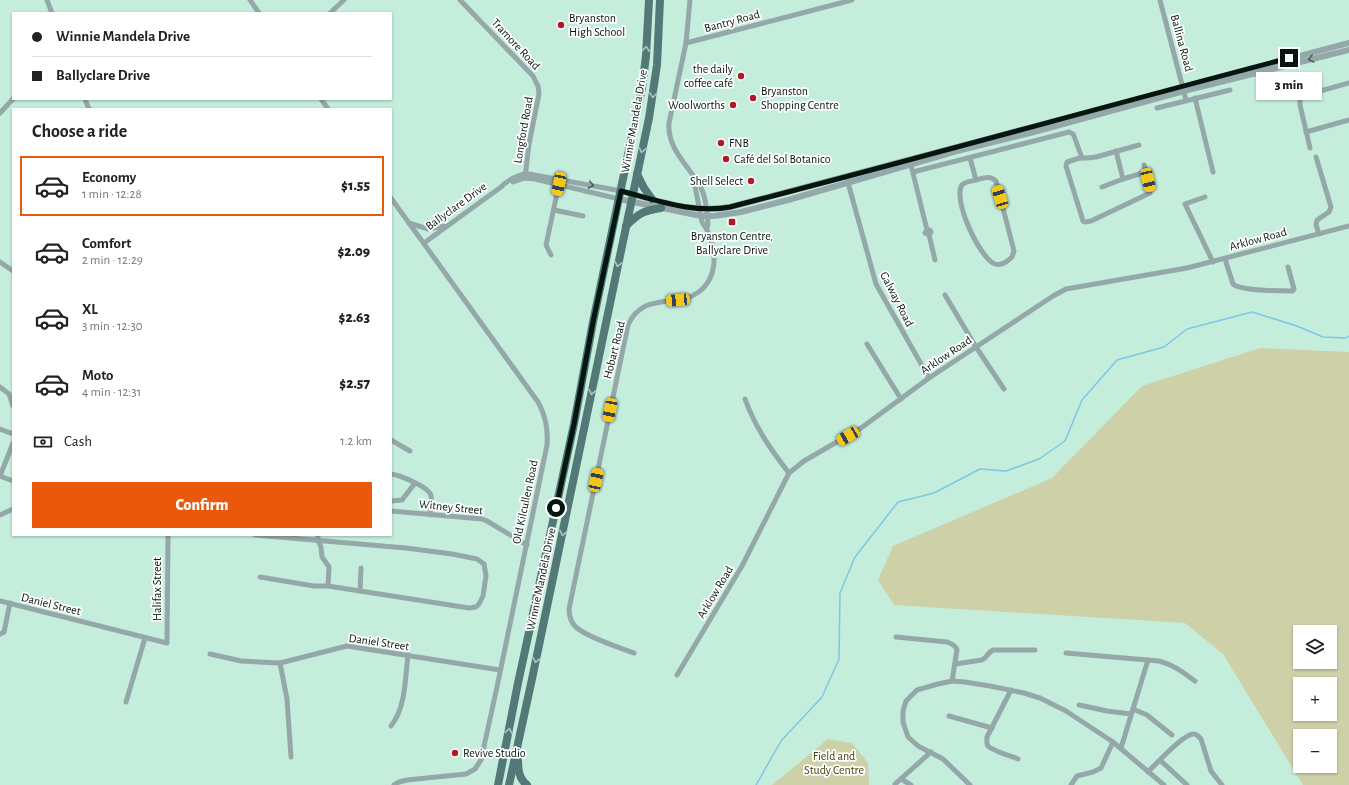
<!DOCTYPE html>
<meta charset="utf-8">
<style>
body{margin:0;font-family:"Alegreya Sans",sans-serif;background:#f6f6f6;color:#222;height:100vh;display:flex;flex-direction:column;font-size:15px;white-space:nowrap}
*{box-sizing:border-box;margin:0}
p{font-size:13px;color:#767676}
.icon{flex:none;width:22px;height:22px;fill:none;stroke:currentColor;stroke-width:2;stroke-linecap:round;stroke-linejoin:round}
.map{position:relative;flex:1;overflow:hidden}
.side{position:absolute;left:12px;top:108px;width:380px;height:428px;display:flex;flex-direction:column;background:#fff;border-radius:0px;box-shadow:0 1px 3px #0004}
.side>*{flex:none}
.hud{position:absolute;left:12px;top:12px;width:380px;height:88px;border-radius:0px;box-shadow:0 1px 3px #0004;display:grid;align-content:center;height:88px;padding:0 20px;background:#fff}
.fabs{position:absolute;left:1293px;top:625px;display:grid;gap:8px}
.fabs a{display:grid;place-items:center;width:44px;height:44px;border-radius:0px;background:#fff;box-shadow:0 1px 3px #0004;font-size:20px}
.end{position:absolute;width:18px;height:18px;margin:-9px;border:5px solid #06150f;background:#fff;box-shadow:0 0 0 2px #fff}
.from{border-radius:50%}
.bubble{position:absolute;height:28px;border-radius:0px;background:#fff;box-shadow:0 1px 3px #0004;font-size:13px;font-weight:800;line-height:28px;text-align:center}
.car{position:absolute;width:12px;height:24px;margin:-12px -6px;border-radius:5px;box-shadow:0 0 3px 1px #0007;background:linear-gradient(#f5c518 24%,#345 0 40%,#f5c518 0 76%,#345 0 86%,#f5c518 0)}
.hud b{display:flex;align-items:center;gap:14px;height:38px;font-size:15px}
.hud b+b{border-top:1px solid #e0e0e0}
.hud i{width:10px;height:10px;background:#222}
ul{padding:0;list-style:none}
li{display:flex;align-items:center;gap:12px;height:60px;margin:0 8px 6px;padding:0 12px;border:2px solid transparent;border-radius:0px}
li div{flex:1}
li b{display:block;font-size:15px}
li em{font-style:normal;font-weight:800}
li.active{border-color:#ea580c}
li>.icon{width:36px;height:36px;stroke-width:1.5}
h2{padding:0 20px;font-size:18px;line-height:48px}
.pay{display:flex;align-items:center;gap:10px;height:44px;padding:0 20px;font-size:15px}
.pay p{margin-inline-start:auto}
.primary-button{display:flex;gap:8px;margin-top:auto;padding:8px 20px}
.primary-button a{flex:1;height:46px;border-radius:0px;background:#ea580c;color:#fff;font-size:16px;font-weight:800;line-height:46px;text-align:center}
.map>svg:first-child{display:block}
.green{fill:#ced1a8;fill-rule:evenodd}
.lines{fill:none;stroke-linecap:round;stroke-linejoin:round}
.stream{stroke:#7ec7e5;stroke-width:1.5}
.minor{stroke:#95a8a9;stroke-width:5}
.tertiary{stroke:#95a8a9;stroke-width:6}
.primary{stroke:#537878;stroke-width:8}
.oneway{stroke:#b2c2c2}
.oneway2{stroke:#4e5e5c}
.route{stroke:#06150f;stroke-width:5}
.poi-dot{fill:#ae1b28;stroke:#fff;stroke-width:1.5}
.labels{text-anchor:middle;stroke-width:3.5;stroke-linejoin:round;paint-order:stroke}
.poi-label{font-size:12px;fill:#06150f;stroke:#fff;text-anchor:start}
.street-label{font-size:12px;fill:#06150f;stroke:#fff}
.park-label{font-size:12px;fill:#3e3f0d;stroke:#fff}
</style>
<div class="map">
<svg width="1349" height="785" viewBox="0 0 1349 785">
<rect width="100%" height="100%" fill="#c4eddc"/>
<g class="green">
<path d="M1260 348 1349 352V785H1303L1223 654 1185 623 894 605 878 580 893 546 1052 478 1142 386ZM1300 632H1330V662H1300ZM1300 684H1330V714H1300ZM1300 736H1330V766H1300Z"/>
<path d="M828 739 852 743 868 763 869 785H772Z"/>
</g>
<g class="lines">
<path class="stream" d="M756 785 781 741 822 697 839 659 840 593 855 557 898 502 934 493 980 469 1006 471 1039 459 1065 441 1082 400 1117 360 1164 347 1187 329 1252 312 1297 326 1323 337 1346 338 1349 336"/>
<g class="minor">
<path d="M47 0 52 13"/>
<path d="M250 0 259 13"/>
<path d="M460 0 533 76 538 86 539 94 529 144 525 178"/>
<path d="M690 0 686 43 669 123C667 149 688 165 700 186 706 197 707 211 708 223L707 228"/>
<path d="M1160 0 1186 100"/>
<path d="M330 13 344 0"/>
<path d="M686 43 852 0"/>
<path d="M1195 98 1213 172"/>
<path d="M85 99 89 109"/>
<path d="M321 99 328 109"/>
<path d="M1157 108 1230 90"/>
<path d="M0 113 13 99"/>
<path d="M1306 132 1349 120"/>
<path d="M1139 145 1096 157 1087 158H1080L1067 162 1066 166 1083 221 1085 222 1091 221 1150 193V188L1144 165"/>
<path d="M1310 148 1300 105V98L1302 96 1349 83"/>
<path d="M1116 151 1123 179 1146 172"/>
<path d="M1316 157 1331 207 1329 212 1317 220 1316 225 1319 234"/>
<path d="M970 158 976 180C983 178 990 175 996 181L1014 251 1012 257C1008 261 1001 266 995 264 980 259 952 199 962 185 964 182 971 181 976 180"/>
<path d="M910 161 927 230"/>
<path d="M913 172 1069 132 1073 134 1074 136 1082 158"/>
<path d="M847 179 876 284 929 378"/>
<path d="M513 182 525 178 535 179 619 199"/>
<path d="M1102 187 1123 179"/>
<path d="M1205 197 1185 204 1213 262"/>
<path d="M391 198 538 402C546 417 548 429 547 445L497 687 481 760 475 769 466 774 407 780 399 782 394 785"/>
<path d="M554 210 583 216"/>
<path d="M409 223 428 229 444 226"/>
<path d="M929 235 925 233 927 230H930L931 232 929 235 935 260"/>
<path d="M424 243 501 187 504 184 513 178 523 174H529L621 191"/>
<path d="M551 255 546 245 559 184"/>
<path d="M1225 259 1233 284C1241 291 1280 291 1293 291L1294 289 1288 267"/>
<path d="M0 262 13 271"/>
<path d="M945 295 976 347 1004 389"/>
<path d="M867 344 901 399"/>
<path d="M0 387 9 394 13 406"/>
<path d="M745 399C755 427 771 450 789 473"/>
<path d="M0 429 13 434"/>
<path d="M391 440 410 451"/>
<path d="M13 443 0 476 13 481"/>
<path d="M391 474C399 475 430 487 431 496 432 502 430 509 430 515"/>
<path d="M391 501 402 500 415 483"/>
<path d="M391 511 482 519 487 521 527 545"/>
<path d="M0 515 13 509"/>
<path d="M255 535 406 548 452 554 477 559 484 564 486 576 483 596 479 604 476 607 469 608 328 586H314L260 577"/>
<path d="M318 535V541L321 547 322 557 329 567 328 586"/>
<path d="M360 591 361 568"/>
<path d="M0 601 167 643 168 535"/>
<path d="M0 634 4 632 10 603"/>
<path d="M896 637 947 642C952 644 955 645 957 650L952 681"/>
<path d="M634 653C618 647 589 638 577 628 571 623 569 616 569 609L628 325C640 298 662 304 686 298 705 293 715 276 714 257 713 245 709 231 702 222L693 176"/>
<path d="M1066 653 1159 661C1174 665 1183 672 1195 681"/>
<path d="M210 654 241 661 280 663 347 646 500 670"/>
<path d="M280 663 287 699 291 757"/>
<path d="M955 664 982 660C988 657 988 651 994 650H1035"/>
<path d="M677 675 742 566 789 473 804 461 861 428 929 378 1053 296 1066 289 1187 268 1349 226"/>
<path d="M1011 690 987 737C987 740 986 743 988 746 993 751 1011 756 1018 759"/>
<path d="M126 702 145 638"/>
<path d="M1079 705 1107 711 1131 714"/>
<path d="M1133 709 1147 715 1172 735"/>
<path d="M949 716 992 728"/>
<path d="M391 726C406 707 405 679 408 655"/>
<path d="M1121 748 1148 660"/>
<path d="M1160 760 1187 785"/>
<path d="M1148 772C1156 764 1184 733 1194 734 1197 734 1199 737 1201 739L1211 771 1222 785"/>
<path d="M901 779 911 785"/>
<path d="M895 784 931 752"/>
<path d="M970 785 943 759 918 746 908 737 903 722V711L906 701 917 690 938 684 952 681 965 682 990 686 1024 693 1040 698 1066 711 1113 742 1164 785"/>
<path d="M1071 785 1077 776 1093 772 1101 768 1113 742"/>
</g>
<g class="tertiary">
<path d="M621 191C656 200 693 214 730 207 937 154 1143 97 1349 43"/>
<path d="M619 199 701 216H714L741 212 788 200 957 151 1030 133 1184 91 1349 50"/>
</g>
<g class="primary">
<path d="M637 174 644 188 652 199"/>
<path d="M626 226C639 213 643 211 661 208"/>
<path d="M518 757C518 768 518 778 527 785"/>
<path d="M498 785 518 683 574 424 593 322 642 88 646 56 649 0"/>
<path d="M509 785 532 679 617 270 649 118 657 65 660 0"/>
</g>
</g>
<defs><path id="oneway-chevron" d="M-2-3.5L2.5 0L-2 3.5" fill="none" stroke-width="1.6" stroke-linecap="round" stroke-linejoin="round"/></defs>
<g class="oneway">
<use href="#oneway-chevron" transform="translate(646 49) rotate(-86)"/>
<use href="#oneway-chevron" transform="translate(653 95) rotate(97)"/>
<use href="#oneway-chevron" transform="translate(642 150) rotate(102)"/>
<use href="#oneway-chevron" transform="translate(618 264) rotate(102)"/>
<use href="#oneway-chevron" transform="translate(592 392) rotate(101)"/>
<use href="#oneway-chevron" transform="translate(563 533) rotate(102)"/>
<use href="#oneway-chevron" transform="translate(536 660) rotate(102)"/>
<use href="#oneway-chevron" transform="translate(509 731) rotate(-79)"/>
</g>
<g class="oneway2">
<use href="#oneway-chevron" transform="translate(1311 59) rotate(166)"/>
<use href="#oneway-chevron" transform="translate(591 185) rotate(11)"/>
</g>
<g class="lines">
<path class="route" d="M556 508 574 424 593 322 621 191C656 200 694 214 730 207 917 159 1102 107 1289 58"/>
</g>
<g class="poi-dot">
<circle cx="561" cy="25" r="4"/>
<circle cx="741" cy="76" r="4"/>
<circle cx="753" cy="98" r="4"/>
<circle cx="733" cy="105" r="4"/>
<circle cx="721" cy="143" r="4"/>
<circle cx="726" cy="159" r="4"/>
<circle cx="751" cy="181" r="4"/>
<rect x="728" y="218" width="8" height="8" rx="2"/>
<circle cx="455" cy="753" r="4"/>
</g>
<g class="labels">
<g class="poi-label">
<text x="569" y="22">Bryanston<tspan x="569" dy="14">High School</tspan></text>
<text x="733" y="73" text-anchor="end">the daily<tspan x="733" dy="14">coffee café</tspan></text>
<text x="761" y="95">Bryanston<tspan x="761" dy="14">Shopping Centre</tspan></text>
<text x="725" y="109" text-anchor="end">Woolworths</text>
<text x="729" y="147">FNB</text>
<text x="734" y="163">Café del Sol Botanico</text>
<text x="743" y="185" text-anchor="end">Shell Select</text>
<text x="732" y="240" text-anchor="middle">Bryanston Centre,<tspan x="732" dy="14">Ballyclare Drive</tspan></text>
<text x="463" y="757">Revive Studio</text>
</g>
<g class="street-label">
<text transform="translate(732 21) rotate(-15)" y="4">Bantry Road</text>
<text transform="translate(1182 43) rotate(75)" y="4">Ballina Road</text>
<text transform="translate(516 44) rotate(47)" y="4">Tramore Road</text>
<text transform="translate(634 121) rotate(-80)" y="4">Winnie Mandela Drive</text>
<text transform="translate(523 130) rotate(-80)" y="4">Longford Road</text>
<text transform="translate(456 206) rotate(-36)" y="4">Ballyclare Drive</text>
<text transform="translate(1258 239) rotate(-15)" y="4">Arklow Road</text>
<text transform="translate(897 299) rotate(63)" y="4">Galway Road</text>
<text transform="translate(614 350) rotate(-76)" y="4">Hobart Road</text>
<text transform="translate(946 355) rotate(-34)" y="4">Arklow Road</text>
<text transform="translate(525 502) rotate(-78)" y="4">Old Kilcullen Road</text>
<text transform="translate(451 507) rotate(6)" y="4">Witney Street</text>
<text transform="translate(541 579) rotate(-78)" y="4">Winnie Mandela Drive</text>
<text transform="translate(157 589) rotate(-90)" y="4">Halifax Street</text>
<text transform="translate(715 592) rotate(-59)" y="4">Arklow Road</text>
<text transform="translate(51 604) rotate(14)" y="4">Daniel Street</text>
<text transform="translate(379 642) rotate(8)" y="4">Daniel Street</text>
</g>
<g class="park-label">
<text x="834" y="760">Field and<tspan x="834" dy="14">Study Centre</tspan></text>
</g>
</g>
</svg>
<div class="fabs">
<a><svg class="icon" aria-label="layers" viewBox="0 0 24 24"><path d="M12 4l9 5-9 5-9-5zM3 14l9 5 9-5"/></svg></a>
<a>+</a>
<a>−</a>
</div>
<i class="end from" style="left:556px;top:508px"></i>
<i class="end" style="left:1289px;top:58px"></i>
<div class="bubble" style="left:1256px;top:72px;width:66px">3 min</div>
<i class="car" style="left:1148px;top:180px;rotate:167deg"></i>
<i class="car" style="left:559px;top:184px;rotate:192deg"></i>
<i class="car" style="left:1000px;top:197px;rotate:343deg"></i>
<i class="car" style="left:678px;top:300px;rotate:265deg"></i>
<i class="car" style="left:610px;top:410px;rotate:191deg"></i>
<i class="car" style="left:848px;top:436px;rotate:240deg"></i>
<i class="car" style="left:596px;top:480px;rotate:12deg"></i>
<div class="hud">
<b><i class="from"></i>Winnie Mandela Drive</b>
<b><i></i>Ballyclare Drive</b>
</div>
<section class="side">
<h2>Choose a ride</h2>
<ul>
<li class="active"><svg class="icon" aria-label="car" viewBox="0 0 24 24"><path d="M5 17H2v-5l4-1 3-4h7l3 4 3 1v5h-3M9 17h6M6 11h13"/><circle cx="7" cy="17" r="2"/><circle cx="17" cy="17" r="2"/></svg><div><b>Economy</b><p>1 min · 12:28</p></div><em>$1.55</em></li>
<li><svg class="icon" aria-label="car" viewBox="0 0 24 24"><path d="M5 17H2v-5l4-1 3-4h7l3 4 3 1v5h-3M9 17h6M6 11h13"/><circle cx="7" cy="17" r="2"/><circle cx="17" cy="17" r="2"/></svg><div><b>Comfort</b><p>2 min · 12:29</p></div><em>$2.09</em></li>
<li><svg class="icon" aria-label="car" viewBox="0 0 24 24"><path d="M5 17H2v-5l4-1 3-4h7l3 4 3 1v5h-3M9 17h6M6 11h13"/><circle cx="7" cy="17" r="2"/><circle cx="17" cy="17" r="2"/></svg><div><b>XL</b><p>3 min · 12:30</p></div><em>$2.63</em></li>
<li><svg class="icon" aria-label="car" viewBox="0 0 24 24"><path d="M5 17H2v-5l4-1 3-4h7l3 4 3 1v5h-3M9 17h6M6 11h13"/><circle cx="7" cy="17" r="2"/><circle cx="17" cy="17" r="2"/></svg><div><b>Moto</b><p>4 min · 12:31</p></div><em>$2.57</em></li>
</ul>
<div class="pay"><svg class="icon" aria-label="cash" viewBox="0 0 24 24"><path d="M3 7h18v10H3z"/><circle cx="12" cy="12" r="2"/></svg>Cash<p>1.2 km</p></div>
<div class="primary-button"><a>Confirm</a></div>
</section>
</div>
